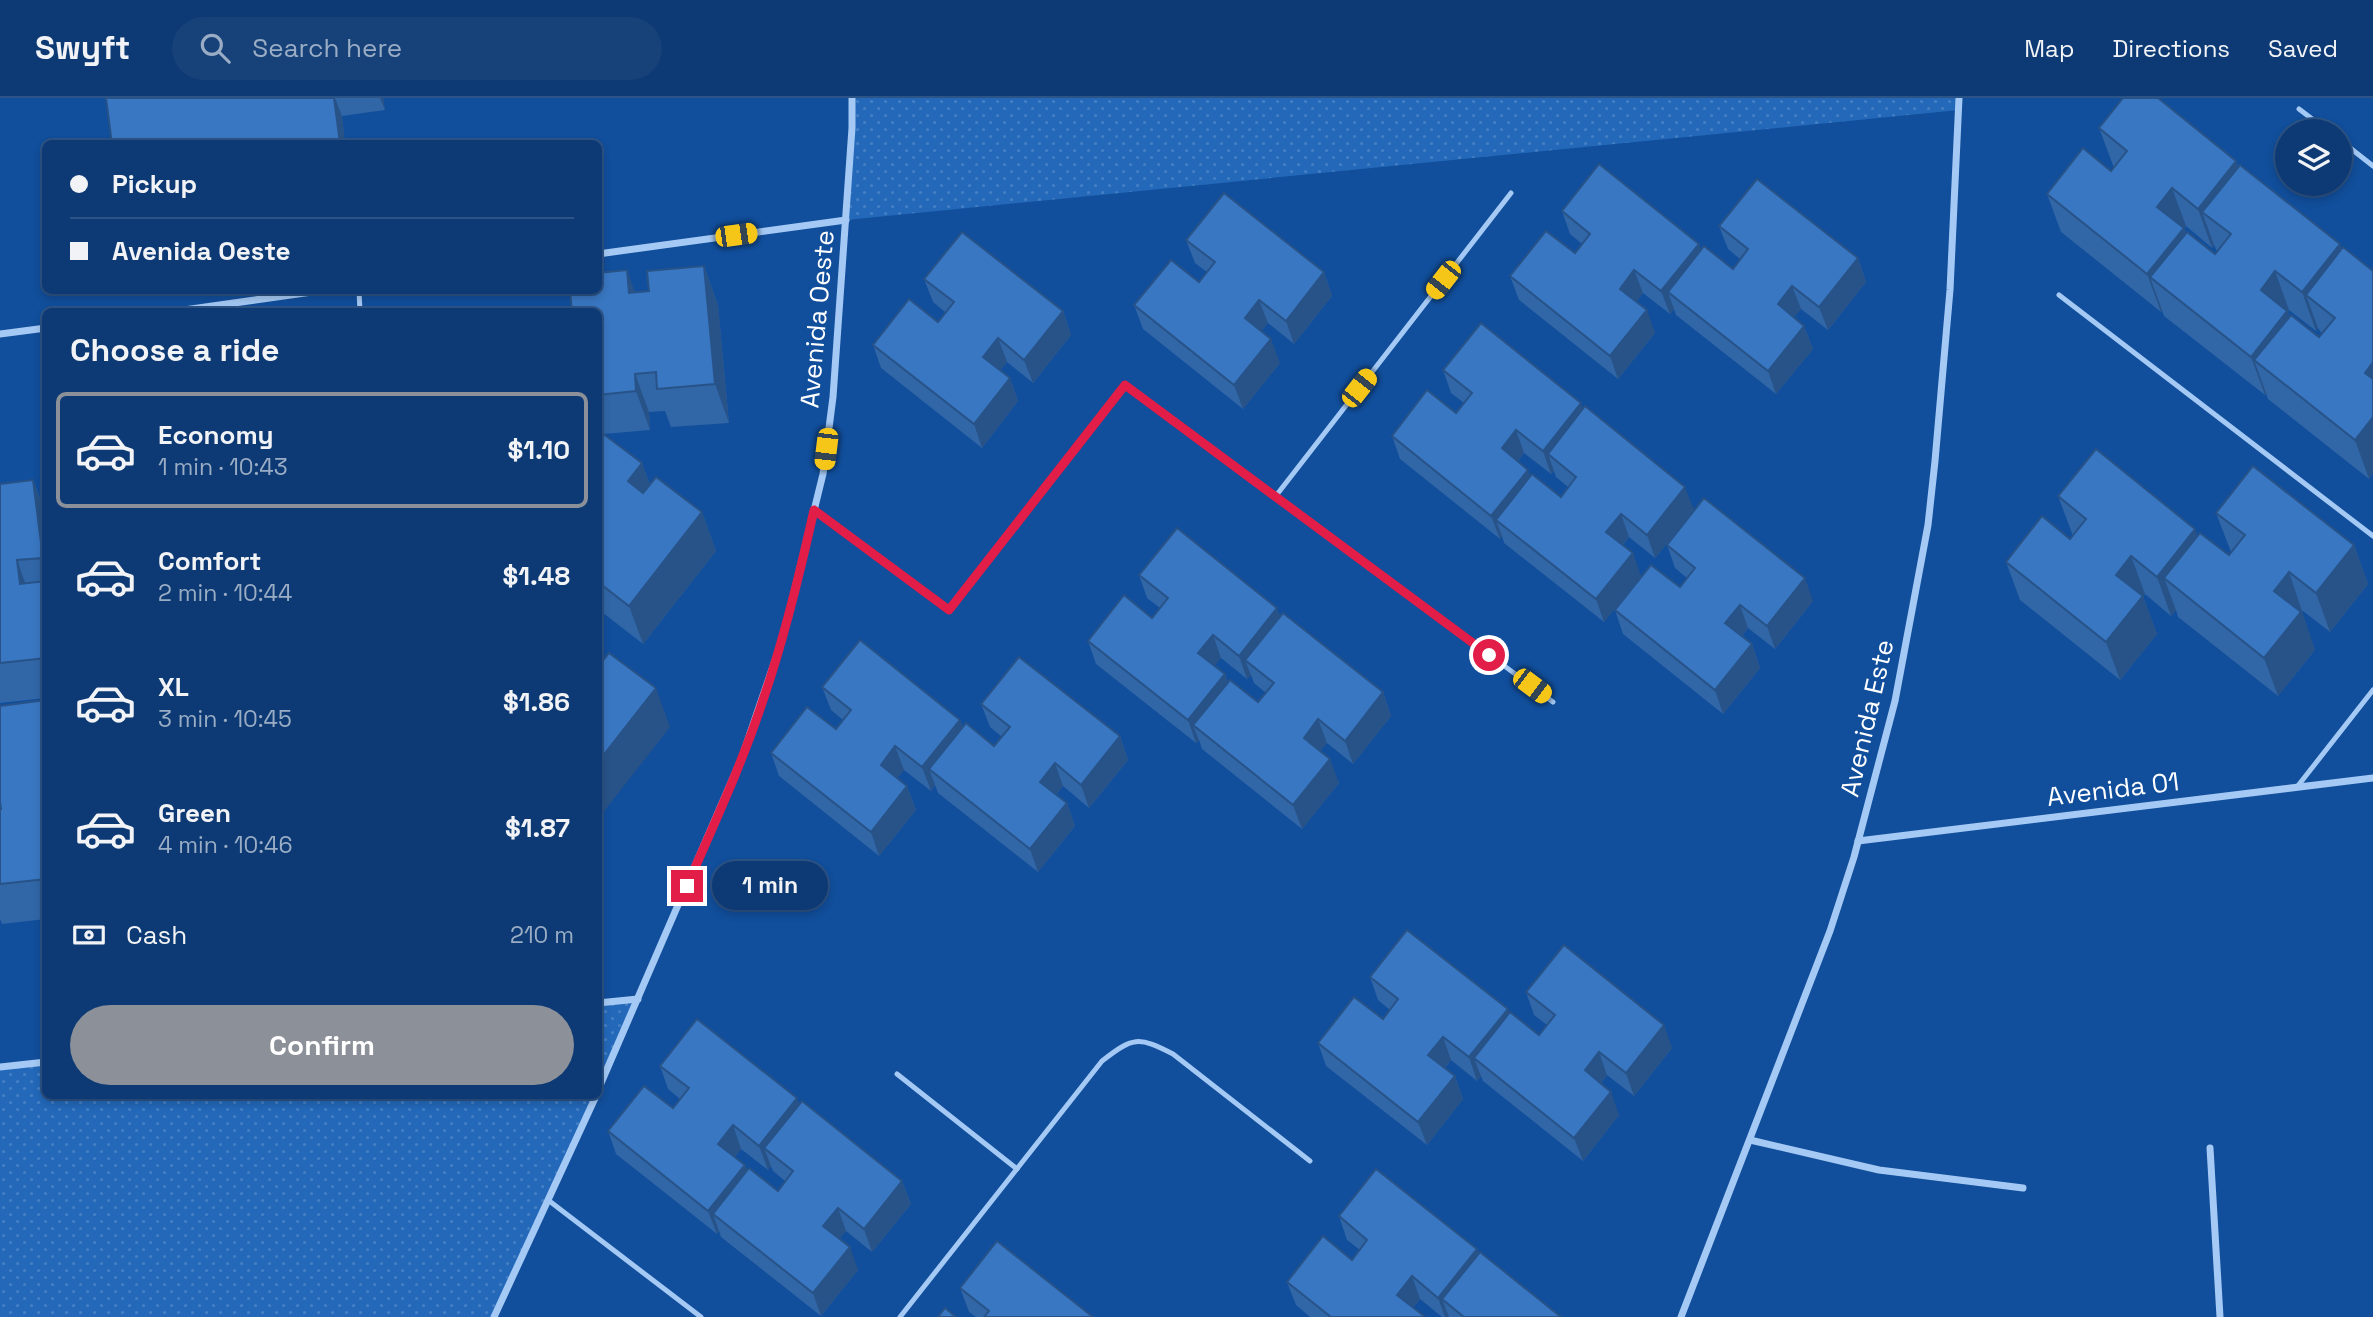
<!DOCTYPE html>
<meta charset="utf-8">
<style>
body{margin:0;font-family:"Space Grotesk",sans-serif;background:#164179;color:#f1f3f6;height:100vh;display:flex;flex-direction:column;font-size:26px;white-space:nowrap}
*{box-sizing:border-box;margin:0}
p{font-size:23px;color:#9aadc5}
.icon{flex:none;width:38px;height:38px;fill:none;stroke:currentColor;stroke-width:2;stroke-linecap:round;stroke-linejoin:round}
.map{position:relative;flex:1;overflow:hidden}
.details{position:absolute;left:42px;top:210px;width:560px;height:791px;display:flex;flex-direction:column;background:#0d3a74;border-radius:10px;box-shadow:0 4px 10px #0003,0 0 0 2px #2d5486}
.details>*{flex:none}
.hud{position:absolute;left:42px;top:42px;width:560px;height:154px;border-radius:10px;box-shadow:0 4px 10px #0003,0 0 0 2px #2d5486;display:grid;align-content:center;height:154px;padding:0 28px;background:#0d3a74}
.tools{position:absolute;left:2275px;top:21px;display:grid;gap:14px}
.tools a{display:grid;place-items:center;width:77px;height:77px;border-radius:50%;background:#0d3a74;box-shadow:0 4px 10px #0003,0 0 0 2px #2d5486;font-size:35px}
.end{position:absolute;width:32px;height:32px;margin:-16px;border:9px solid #e11d48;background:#fff;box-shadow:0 0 0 4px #fff}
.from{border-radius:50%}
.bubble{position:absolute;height:49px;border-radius:24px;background:#0d3a74;box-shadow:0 4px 10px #0003,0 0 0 2px #2d5486;font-size:23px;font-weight:700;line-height:49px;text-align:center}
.car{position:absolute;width:21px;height:42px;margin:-21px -10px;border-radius:9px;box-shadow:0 0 5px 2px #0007;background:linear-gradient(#f5c518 24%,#345 0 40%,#f5c518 0 76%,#345 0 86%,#f5c518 0)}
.hud b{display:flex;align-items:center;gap:24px;height:66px;font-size:26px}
.hud b+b{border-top:2px solid #2d5486}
.hud i{width:18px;height:18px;background:#f1f3f6}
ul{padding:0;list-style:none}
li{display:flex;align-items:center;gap:21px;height:116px;margin:0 14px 10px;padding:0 14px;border:4px solid transparent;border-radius:10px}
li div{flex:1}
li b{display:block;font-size:26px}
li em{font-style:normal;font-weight:700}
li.selected{border-color:#8c9099}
li>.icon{width:63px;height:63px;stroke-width:1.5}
h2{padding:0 28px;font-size:32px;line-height:84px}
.pay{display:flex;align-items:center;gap:18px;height:77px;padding:0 28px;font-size:26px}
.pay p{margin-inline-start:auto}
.action{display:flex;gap:14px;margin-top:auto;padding:14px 28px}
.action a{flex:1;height:80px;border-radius:42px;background:#8c9099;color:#fff;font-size:28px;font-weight:700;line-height:80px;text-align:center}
header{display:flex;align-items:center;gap:42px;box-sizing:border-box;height:98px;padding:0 35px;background:#0d3a74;border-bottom:2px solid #2d5486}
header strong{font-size:33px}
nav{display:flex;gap:38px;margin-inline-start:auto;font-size:24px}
.search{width:490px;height:63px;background:#164179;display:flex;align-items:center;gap:18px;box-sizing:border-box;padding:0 24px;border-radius:38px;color:#9aadc5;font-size:26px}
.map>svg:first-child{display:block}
.grass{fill:url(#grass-dots)}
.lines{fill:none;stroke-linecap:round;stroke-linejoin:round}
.service{stroke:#a4c9f4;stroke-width:5}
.minor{stroke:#a4c9f4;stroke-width:7}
.wall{fill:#3166a7;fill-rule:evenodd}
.shaded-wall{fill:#285388}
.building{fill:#3977c2;stroke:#285388;stroke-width:2}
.route{stroke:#e11d48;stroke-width:9}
.labels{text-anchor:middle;stroke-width:5;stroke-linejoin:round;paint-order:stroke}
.street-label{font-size:26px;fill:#fff;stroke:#114e9b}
</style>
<header>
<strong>Swyft</strong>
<div class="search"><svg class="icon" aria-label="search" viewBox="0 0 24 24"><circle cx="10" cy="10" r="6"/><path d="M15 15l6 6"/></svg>Search here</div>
<nav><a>Map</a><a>Directions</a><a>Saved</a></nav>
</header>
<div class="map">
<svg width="2373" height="1219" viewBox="0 0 2373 1219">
<defs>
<pattern id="grass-dots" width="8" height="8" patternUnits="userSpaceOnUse" patternTransform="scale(1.75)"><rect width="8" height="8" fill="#2368b9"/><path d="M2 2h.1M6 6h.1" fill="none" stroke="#447fc4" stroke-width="1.8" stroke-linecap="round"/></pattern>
</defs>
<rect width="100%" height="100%" fill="#114e9b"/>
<g class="grass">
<path d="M852 0H1959V12L846 122Z"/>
<path d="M638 901 599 992V905Z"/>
<path d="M45 964 46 998H596L494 1219H0V969Z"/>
</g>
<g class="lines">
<g class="service">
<path d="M2299 11 2328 33"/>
<path d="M2340 42 2373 68"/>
<path d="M359 192 360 214"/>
<path d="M2059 197 2373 438"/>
<path d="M1275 399 1511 95"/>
<path d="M814 412 949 512 1125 287 1553 604"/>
<path d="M2297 689 2373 592"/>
<path d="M897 976 1017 1071"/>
<path d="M548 1102 701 1219"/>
<path d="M900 1219 1102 963C1133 939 1138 938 1173 956L1310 1063"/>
</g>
<g class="minor">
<path d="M598 156 846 122"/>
<path d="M170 214 326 192"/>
<path d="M0 236 46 230"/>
<path d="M1858 743 2373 680"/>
<path d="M598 905 638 901"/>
<path d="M0 969 46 964"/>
<path d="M598 992 742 659 783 539 823 376 833 299 852 30V0"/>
<path d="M1750 1042 1879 1072 2023 1090"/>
<path d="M2210 1050 2220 1219"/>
<path d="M494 1219 596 998"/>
<path d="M1681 1219 1830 833 1854 759 1895 603 1928 427 1935 363 1950 192 1959 0"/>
</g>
</g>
<g class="wall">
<path d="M106 0H383L385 12 342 18 345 46H112Z"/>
<path d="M2099 30 2236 63 2238 69 2342 151 2373 173V375L2369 381 2268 301 2266 295 2265 297 2164 218 2162 212 2161 214 2061 134 2047 96 2111 73 2114 70ZM2186 128 2212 150 2214 147 2217 153 2215 156 2186 135 2184 130ZM2289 212 2316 233 2318 230 2322 236 2319 239 2289 218 2288 214Z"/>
<path d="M1562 113 1701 151 1733 171 1740 161 1728 151 1719 128 1858 160 1866 184 1828 232 1801 211 1794 219 1804 228 1813 251 1776 296 1676 217 1674 211 1670 216 1643 195 1636 204 1655 235 1618 281 1519 202 1510 178 1575 155 1582 146 1570 136Z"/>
<path d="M1186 142 1324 174 1332 198 1294 246 1268 225 1261 233 1280 265 1243 311 1143 231 1134 207 1199 184 1207 174 1195 165Z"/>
<path d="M704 168 718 207 729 325 671 329 665 313 649 314 650 332 604 336 642 365 650 387 702 414 716 453 643 546 598 511V214L635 194 649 193Z"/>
<path d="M924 181 1063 213 1071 237 1033 285 1007 264 1000 272 1010 280 1018 303 982 350 881 270 873 247 938 224 945 214 933 204Z"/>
<path d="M1443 272 1583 311 1694 412 1655 460 1629 439 1623 447 1641 478 1604 524 1504 445 1502 438 1500 441 1400 361 1392 338 1456 315 1464 305 1451 295ZM1524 355 1551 376 1554 373 1556 379 1568 389 1561 399 1531 378 1518 363Z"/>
<path d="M33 382 46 416V600L0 605V386Z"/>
<path d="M2058 398 2198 438 2229 457 2231 454 2216 415 2354 447 2368 486 2330 534 2303 513 2301 514 2315 552 2278 598 2178 519 2176 512 2171 518 2145 496 2143 498 2157 536 2120 582 2020 502 2006 464 2070 441 2073 438Z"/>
<path d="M1667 447 1813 503 1775 551 1748 530 1742 538 1752 546 1760 570 1723 616 1623 536 1615 512 1680 489 1687 480 1675 470Z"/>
<path d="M1139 477 1280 518 1383 594 1391 618 1353 666 1327 645 1320 653 1339 685 1302 731 1202 651 1199 642 1196 645 1096 566 1088 543 1152 520 1160 510 1147 500ZM1221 560 1247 581 1251 577 1254 585 1266 595 1258 604 1228 584 1225 576 1214 568Z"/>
<path d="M822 589 960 622 963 629 994 648 1002 639 990 629 981 606 1120 638 1128 662 1089 710 1063 688 1056 697 1067 705 1075 728 1038 774 938 695 935 687 931 693 904 672 897 680 907 688 916 712 879 758 779 678 771 655 836 631 843 622 831 612Z"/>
<path d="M46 602V821L2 826 0 821V608Z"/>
<path d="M1370 879 1509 916 1539 937 1547 927 1534 917 1526 894 1672 950 1634 998 1607 977 1601 985 1619 1017 1583 1063 1483 983 1481 978 1477 983 1451 962 1445 970 1455 978 1463 1001 1427 1047 1326 968 1318 945 1383 921 1390 912 1378 902Z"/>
<path d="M660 968 800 1006 902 1083 911 1106 872 1154 846 1133 839 1141 858 1172 821 1218 721 1139 719 1133 717 1136 616 1056 608 1033 673 1010 680 1001 668 991ZM741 1051 768 1072 771 1068 773 1073 785 1083 778 1093 747 1073 745 1067 735 1059Z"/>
<path d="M1339 1118 1477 1151 1478 1156 1561 1219H1442L1420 1201 1413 1210 1424 1219H1310L1296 1207 1287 1184 1352 1162 1360 1152 1347 1142Z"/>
<path d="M960 1190 1093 1219H976L969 1214Z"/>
</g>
<g class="shaded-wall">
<path d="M334 0H335L342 18 345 46 340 45Z"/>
<path d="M380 0H383L385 12Z"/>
<path d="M2236 63 2250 101 2202 114 2214 147 2212 150 2198 111Z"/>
<path d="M2172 90 2186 128 2184 130 2198 168 2150 179 2162 212 2161 214 2147 176 2157 109Z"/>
<path d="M1699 146 1708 169 1668 194 1674 211 1670 216 1661 193Z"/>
<path d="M2340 146 2354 184 2306 197 2318 230 2316 233 2302 194Z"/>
<path d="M1858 160 1866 184 1828 232 1819 209Z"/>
<path d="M704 168 718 207 729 325 715 286Z"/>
<path d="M627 172 641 211 629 195Z"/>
<path d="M1634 172 1643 195 1629 214 1620 191Z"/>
<path d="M2275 173 2289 212 2288 214 2301 252 2254 262 2266 295 2265 297 2251 259 2261 192Z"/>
<path d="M1324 174 1332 198 1294 246 1286 223Z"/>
<path d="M1792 188 1801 211 1786 229 1778 206Z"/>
<path d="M1259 202 1268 225 1253 243 1245 220Z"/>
<path d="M1647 212 1655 235 1618 281 1610 258Z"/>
<path d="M1063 213 1071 237 1033 285 1024 262Z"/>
<path d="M1804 228 1813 251 1776 296 1768 273Z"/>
<path d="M998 240 1007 264 992 282 983 259Z"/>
<path d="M1271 241 1280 265 1243 311 1234 287Z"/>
<path d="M2373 264V297L2365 275Z"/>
<path d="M635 276 649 314 650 332 636 293Z"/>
<path d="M1010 280 1018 303 982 350 974 326Z"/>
<path d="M1581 305 1589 328 1548 356 1554 373 1551 376 1543 353Z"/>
<path d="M2373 319V375L2369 381 2355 342Z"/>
<path d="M1516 332 1524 355 1510 373 1502 350Z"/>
<path d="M642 365 656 404 628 383Z"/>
<path d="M1528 372 1536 395 1496 422 1502 438 1500 441 1491 418Z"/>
<path d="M33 382 46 416V466L43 460Z"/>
<path d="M1685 389 1694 412 1655 460 1647 437Z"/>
<path d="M702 414 716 453 643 546 629 508Z"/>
<path d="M1621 416 1629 439 1614 457 1606 434Z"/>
<path d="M2195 431 2209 469 2164 480 2176 512 2171 518 2157 479Z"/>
<path d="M2354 447 2368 486 2330 534 2316 495Z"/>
<path d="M1633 455 1641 478 1604 524 1596 501Z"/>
<path d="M2131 458 2145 496 2143 498 2157 536 2120 582 2106 544 2116 477Z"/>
<path d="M17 462 31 501 20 486Z"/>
<path d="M2289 474 2315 552 2278 598 2264 560 2274 493Z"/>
<path d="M1805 480 1813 503 1775 551 1767 528Z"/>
<path d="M1740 507 1748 530 1734 548 1725 525Z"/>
<path d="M1277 510 1286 533 1245 562 1251 577 1247 581 1239 558Z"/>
<path d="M1213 537 1221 560 1206 578 1198 555Z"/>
<path d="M1752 546 1760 570 1723 616 1715 592Z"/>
<path d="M598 549 610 579 598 594Z"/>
<path d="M1225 576 1233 599 1193 627 1199 642 1196 645 1188 622Z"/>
<path d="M656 590 670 629 598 721V664Z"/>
<path d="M1383 594 1391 618 1353 666 1345 643Z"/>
<path d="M1318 621 1327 645 1312 663 1304 640Z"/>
<path d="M960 622 969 645 929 671 935 687 931 693 922 669Z"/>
<path d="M1120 638 1128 662 1089 710 1081 687Z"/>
<path d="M895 648 904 672 889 690 881 667Z"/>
<path d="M1330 661 1339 685 1302 731 1293 707Z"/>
<path d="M1055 665 1063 688 1048 707 1040 684Z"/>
<path d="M907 688 916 712 879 758 871 734Z"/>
<path d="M1067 705 1075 728 1038 774 1030 751Z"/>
<path d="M1508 911 1516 934 1474 960 1481 978 1477 983 1469 959Z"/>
<path d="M1664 927 1672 950 1634 998 1626 975Z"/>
<path d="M1443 939 1451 962 1436 980 1428 957Z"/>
<path d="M1599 954 1607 977 1593 995 1585 972Z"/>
<path d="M1455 978 1463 1001 1427 1047 1418 1024Z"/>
<path d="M1611 994 1619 1017 1583 1063 1574 1040Z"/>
<path d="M797 1000 806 1023 764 1050 771 1068 768 1072 759 1048Z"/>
<path d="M733 1027 741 1051 727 1069 718 1046Z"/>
<path d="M745 1067 754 1090 713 1116 719 1133 717 1136 708 1113Z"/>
<path d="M902 1083 911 1106 872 1154 864 1131Z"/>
<path d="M838 1110 846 1133 831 1151 823 1128Z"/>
<path d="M850 1149 858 1172 821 1218 813 1195Z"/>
<path d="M1477 1151 1485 1175 1442 1201 1449 1219H1445L1438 1200Z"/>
<path d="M1412 1178 1420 1201 1406 1219 1397 1197Z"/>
</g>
<g class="building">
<path d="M106 0H334L340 45 112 46Z"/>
<path d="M2123 0H2158L2236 63 2198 111 2172 90 2157 109 2184 130 2147 176 2047 96 2083 50 2111 73 2127 53 2099 30Z"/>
<path d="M1599 66 1699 146 1661 193 1634 172 1620 191 1647 212 1610 258 1510 178 1546 133 1575 155 1590 136 1562 113Z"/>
<path d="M2240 67 2340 146 2302 194 2275 173 2261 192 2287 213 2251 259 2150 179 2187 134 2215 156 2231 136 2202 114Z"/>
<path d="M1757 81 1858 160 1819 209 1792 188 1778 206 1804 228 1768 273 1668 194 1704 148 1733 171 1748 151 1719 128Z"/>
<path d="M1224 95 1324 174 1286 223 1259 202 1245 220 1271 241 1234 287 1134 207 1171 162 1199 184 1215 164 1186 142Z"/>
<path d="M962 134 1063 213 1024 262 998 240 983 259 1010 280 974 326 873 247 909 201 938 224 954 204 924 181Z"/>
<path d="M2343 149 2373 173V264L2365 275 2373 281V319L2355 342 2254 262 2291 217 2319 239 2335 220 2306 197Z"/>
<path d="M704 168 715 286 657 291 656 274 635 276 636 293 598 297V214H572L570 192H598V175L627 172 629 195 649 193 647 173Z"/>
<path d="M1481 225 1581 305 1543 353 1516 332 1502 350 1528 372 1491 418 1392 338 1427 292 1456 315 1472 295 1443 272Z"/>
<path d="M1585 308 1685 389 1647 437 1621 416 1606 434 1633 455 1596 501 1496 422 1532 376 1561 399 1576 379 1548 356Z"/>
<path d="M598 332 642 365 628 383 643 395 656 379 702 414 629 508 598 484Z"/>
<path d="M2096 351 2195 431 2157 479 2131 458 2116 477 2143 498 2106 544 2006 464 2042 418 2070 441 2086 421 2058 398Z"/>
<path d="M2253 368 2354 447 2316 495 2289 474 2274 493 2301 514 2264 560 2164 480 2200 435 2229 457 2245 437 2216 415Z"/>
<path d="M33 382 43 460 17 462 20 486 46 483V560L0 565V386Z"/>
<path d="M1704 400 1805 480 1767 528 1740 507 1725 525 1752 546 1715 592 1615 512 1651 467 1680 489 1695 470 1667 447Z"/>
<path d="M1177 430 1277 510 1239 558 1213 537 1198 555 1225 576 1188 622 1088 543 1124 497 1152 520 1168 500 1139 477Z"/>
<path d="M1283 515 1383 594 1345 643 1318 621 1304 640 1330 661 1293 707 1193 627 1230 582 1258 604 1274 585 1245 562Z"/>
<path d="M860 542 960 622 922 669 895 648 881 667 907 688 871 734 771 655 807 609 836 631 851 612 822 589Z"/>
<path d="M609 555 656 590 598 664V569Z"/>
<path d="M1019 559 1120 638 1081 687 1055 665 1040 684 1067 705 1030 751 929 671 966 625 994 648 1010 629 981 606Z"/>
<path d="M46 602V680L43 681 46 701V781L0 786V711H1L0 704V608Z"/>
<path d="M1407 832 1508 911 1469 959 1443 939 1428 957 1455 978 1418 1024 1318 945 1354 899 1383 921 1398 901 1370 879Z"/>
<path d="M1564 847 1664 927 1626 975 1599 954 1585 972 1611 994 1574 1040 1474 960 1510 914 1539 937 1555 917 1526 894Z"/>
<path d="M697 921 797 1000 759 1048 733 1027 718 1046 745 1067 708 1113 608 1033 644 988 673 1010 689 990 660 968Z"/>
<path d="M802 1003 902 1083 864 1131 838 1110 823 1128 850 1149 813 1195 713 1116 749 1070 778 1093 793 1073 764 1050Z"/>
<path d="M1376 1071 1477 1151 1438 1200 1412 1178 1397 1197 1424 1218 1423 1219H1331L1287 1184 1323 1138 1352 1162 1367 1142 1339 1118Z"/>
<path d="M997 1143 1093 1219H984L989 1213 960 1190Z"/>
<path d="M1480 1154 1561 1219H1464L1442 1201Z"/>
<path d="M945 1210 956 1219H938Z"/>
</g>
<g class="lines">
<path class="route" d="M687 788C714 726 743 664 764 599 785 538 800 475 814 412L949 512 1125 287 1489 557"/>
</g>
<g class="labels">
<g class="street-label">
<text transform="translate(817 221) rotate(-85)" y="9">Avenida Oeste</text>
<text transform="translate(1867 620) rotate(-77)" y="9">Avenida Este</text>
<text transform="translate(2113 691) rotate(-7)" y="9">Avenida 01</text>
</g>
</g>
</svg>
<div class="tools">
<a><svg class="icon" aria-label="layers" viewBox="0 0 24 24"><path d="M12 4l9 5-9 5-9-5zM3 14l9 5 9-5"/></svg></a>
</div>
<i class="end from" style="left:1489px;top:557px"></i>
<i class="end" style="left:687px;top:788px"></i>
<div class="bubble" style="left:712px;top:763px;width:116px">1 min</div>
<i class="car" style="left:736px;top:137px;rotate:82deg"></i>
<i class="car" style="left:1443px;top:182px;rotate:218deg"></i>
<i class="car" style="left:1359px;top:290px;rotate:38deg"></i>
<i class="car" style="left:826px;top:351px;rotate:187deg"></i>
<i class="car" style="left:1532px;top:588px;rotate:127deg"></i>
<div class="hud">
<b><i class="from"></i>Pickup</b>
<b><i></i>Avenida Oeste</b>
</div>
<section class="details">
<h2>Choose a ride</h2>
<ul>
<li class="selected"><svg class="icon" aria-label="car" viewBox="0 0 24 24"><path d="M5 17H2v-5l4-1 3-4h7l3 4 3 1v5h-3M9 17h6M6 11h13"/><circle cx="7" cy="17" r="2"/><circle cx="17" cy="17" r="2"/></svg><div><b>Economy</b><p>1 min · 10:43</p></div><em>$1.10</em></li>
<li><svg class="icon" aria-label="car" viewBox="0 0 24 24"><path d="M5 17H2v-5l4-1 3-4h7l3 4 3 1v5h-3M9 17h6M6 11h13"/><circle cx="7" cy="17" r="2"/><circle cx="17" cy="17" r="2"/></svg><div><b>Comfort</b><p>2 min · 10:44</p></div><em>$1.48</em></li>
<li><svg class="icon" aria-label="car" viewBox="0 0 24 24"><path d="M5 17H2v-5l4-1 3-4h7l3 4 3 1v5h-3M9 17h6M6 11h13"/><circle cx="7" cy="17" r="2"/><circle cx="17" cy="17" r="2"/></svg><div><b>XL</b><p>3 min · 10:45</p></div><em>$1.86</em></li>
<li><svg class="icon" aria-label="car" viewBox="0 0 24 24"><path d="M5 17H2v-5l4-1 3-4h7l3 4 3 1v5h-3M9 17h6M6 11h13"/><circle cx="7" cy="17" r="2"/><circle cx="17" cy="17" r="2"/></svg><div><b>Green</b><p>4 min · 10:46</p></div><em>$1.87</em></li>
</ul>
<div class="pay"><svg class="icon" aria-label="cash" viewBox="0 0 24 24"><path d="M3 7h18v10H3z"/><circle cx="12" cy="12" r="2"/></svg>Cash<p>210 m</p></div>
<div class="action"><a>Confirm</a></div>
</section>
</div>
